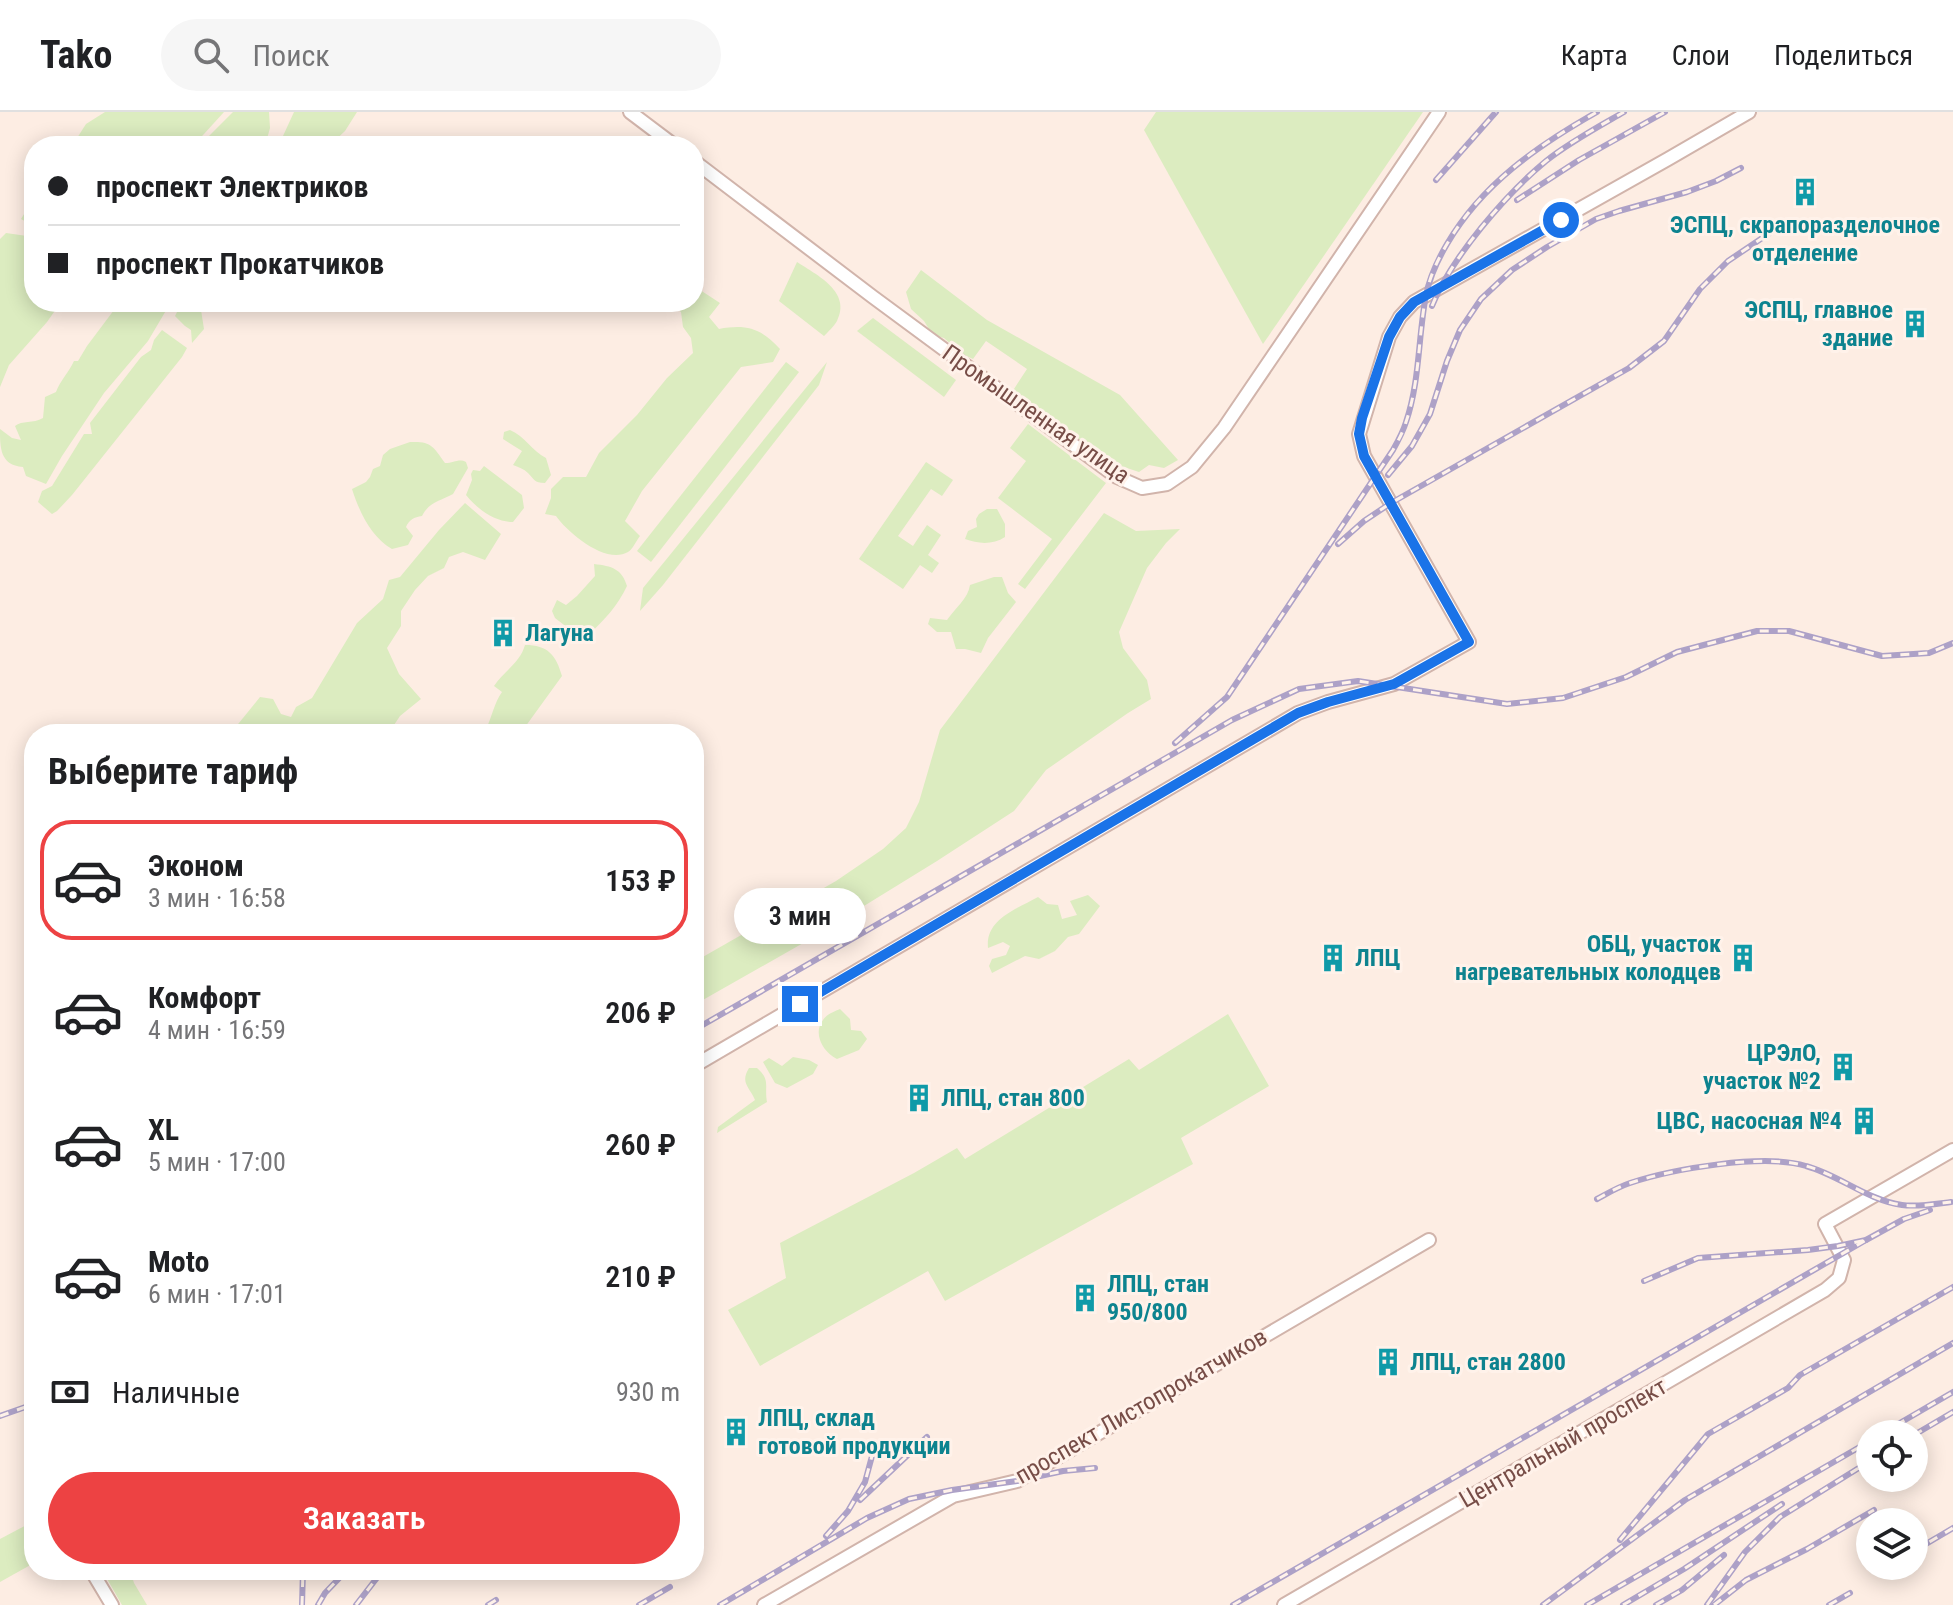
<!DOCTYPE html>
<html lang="ru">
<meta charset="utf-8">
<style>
body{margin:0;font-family:"Roboto Condensed",sans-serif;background:#f6f6f6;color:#202124;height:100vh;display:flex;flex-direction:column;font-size:30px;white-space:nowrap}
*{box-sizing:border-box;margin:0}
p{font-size:26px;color:#757577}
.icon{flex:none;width:44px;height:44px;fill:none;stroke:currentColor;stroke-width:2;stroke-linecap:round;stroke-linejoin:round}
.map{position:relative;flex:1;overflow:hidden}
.sheet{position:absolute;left:24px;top:612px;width:680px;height:856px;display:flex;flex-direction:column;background:#fff;border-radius:32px;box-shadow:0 4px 20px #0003}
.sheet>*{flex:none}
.banner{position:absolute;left:24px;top:24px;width:680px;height:176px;border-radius:32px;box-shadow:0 4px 20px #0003;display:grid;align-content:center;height:176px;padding:0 24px;background:#fff}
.fabs{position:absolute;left:1856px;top:1308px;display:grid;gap:16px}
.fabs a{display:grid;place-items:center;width:72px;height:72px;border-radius:50%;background:#fff;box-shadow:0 4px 20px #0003;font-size:40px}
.end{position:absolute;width:36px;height:36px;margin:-18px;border:10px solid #1a73e8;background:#fff;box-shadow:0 0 0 4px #fff}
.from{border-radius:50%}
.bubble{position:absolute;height:56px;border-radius:28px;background:#fff;box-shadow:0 4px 20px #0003;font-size:26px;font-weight:600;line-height:56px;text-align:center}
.banner b{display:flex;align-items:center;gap:28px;height:76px;font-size:30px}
.banner b+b{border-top:2px solid #e0e0e0}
.banner i{width:20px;height:20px;background:#202124}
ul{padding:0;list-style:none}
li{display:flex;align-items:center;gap:24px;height:120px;margin:0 16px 12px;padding:0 8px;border:4px solid transparent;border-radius:32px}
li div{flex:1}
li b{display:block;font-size:30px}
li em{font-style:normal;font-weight:600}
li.active{border-color:#ed4243}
li>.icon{width:72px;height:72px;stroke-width:1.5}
h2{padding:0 24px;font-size:36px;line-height:96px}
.pay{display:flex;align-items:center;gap:20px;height:88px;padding:0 24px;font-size:30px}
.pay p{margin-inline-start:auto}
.primary-button{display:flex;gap:16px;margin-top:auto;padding:16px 24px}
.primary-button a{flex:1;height:92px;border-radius:48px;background:#ed4243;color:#fff;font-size:32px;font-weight:600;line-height:92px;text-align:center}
header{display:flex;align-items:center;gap:48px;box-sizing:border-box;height:112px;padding:0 40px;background:#fff;border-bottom:2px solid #e0e0e0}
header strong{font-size:38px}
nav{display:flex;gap:44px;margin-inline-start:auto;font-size:28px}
.search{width:560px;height:72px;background:#f6f6f6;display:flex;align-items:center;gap:20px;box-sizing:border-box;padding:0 28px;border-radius:44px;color:#757577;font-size:30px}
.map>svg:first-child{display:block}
.green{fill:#dcecc0}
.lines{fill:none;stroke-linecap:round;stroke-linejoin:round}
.minor-casing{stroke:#d1b4ab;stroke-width:16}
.minor{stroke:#fff;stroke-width:12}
.rail-casing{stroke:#ada1c7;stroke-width:6}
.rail{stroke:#fff2ea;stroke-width:3;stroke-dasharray:9;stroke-linecap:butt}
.route{stroke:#1a73e8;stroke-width:10}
.labels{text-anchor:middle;stroke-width:6;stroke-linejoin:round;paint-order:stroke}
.culture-label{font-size:24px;font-weight:bold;fill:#0d838f;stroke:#fff2ea;text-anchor:start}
.street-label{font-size:24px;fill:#774d47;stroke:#fff2ea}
</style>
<header>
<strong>Tako</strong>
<div class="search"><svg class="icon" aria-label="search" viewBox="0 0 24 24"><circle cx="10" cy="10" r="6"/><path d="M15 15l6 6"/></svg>Поиск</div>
<nav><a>Карта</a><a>Слои</a><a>Поделиться</a></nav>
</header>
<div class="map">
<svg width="1953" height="1493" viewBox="0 0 1953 1493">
<rect width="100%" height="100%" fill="#fdede3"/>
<g class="green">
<path d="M105 0H224L193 34H72L86 12Z"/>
<path d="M233 0H269L270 16 265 34H202L209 24Z"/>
<path d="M294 0H357L345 19 329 34H275L283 24Z"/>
<path d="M1156 0H1423L1263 232 1144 18Z"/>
<path d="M34 86V190H61L47 210 9 253 0 275V127L6 121 27 124 32 113 21 107Z"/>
<path d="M797 150C817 163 852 180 837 209 834 214 828 220 824 224L779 189Z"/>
<path d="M921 158 987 208 1120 283 1178 348 1164 356 1149 353 1139 360 1103 348 1012 280 1027 257 986 229 973 247 962 242 944 226 937 224 929 217 924 209 911 197 906 180Z"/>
<path d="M694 174 720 191 709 205 719 217C746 212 761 216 780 237L773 250 741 255 642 379 625 409 640 424C636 429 633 437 628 440 606 453 568 421 556 404L545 402 551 386V377L563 365H586L599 341 637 303 667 266 693 241 691 226 683 215 681 200 669 190H694Z"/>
<path d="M120 190H171L148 229 104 281 62 344 46 372 26 364 23 355C0 353 0 336 0 317L12 326 21 328 15 314C22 308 33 312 43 306L45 285 56 280C60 269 69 260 74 249H78L87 234Z"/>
<path d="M182 190H205L201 198 204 217 192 231 191 218 185 214 175 204Z"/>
<path d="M873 206 956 268 944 285 857 219Z"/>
<path d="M162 218 187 236 182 245 72 383 57 399 52 402 38 390 42 379 52 374 84 322H92L90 311 141 245 151 238 154 228Z"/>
<path d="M786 250 799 260 651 450 637 439Z"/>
<path d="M827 250 819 273 663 473 640 499 643 476Z"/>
<path d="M1028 312 1106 371 1025 477 1018 472 1052 427 998 386 1026 349 1010 336Z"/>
<path d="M510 318C525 324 532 339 546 346L551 363 545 371C534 371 534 367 528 361 524 357 518 355 513 353L522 339 503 327 504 320Z"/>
<path d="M410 330C431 329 433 334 445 351 454 351 459 346 466 350L468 356 453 382C440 389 429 390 422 404 414 405 409 408 406 415L413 424 408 433 392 437C371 425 359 399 352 377L366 370 370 365 373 357 380 354 383 343 390 337Z"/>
<path d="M926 350 953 368 942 384 931 377 898 424 913 434 927 413 941 423 928 443 939 451 932 461 920 453 903 477 859 447Z"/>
<path d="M484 354 522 383 524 396 513 410C495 410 477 397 466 383L472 368 471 362 473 358 480 359Z"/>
<path d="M465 391 501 422 485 448 463 440 449 445 444 456 428 464 415 478 401 499V514L387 536 399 562 421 587 400 604 388 622 304 620 302 622H230L260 585 273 587 281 602 291 605 296 595 312 586 357 511 383 487 389 468 400 465 439 418Z"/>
<path d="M987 397H997L1005 412V425C993 433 978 432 965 427L968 419 977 415 976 407 979 402Z"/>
<path d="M1104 401 1136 419 1180 417 1166 431 1147 456 1119 520 1123 536 1147 568 1151 587 1128 601 1046 658 1014 699 937 749 812 826 694 893V850L836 769 883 737 906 716 919 690 940 618Z"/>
<path d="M594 452C612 454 622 457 627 474 618 493 604 509 588 523L582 522 568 516 555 506 552 499 557 488 566 493 577 484 595 464Z"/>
<path d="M994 465H1002L1008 481 1016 490 988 526 981 541 965 537H956L951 520H937L928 512 930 506 947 508C955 496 968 487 970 473Z"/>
<path d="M525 533C548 533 556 543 562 564L520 622H488L486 617C492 605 494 591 502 580L494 574C504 559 520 551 525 533Z"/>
<path d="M1088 783 1100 794 1079 822 1068 825 1055 839 1039 847 1025 844 992 861 989 854 992 847 1006 843 1010 834 1003 830 988 836C985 807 1017 797 1038 785L1047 792 1058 793 1062 807 1077 803 1070 789Z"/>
<path d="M840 897 850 907 851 918 861 919 867 927 859 938 837 947C824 941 812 922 823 908 827 902 835 899 840 897Z"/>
<path d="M1228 902 1269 974 1181 1026 1193 1052 945 1189 928 1159 760 1254 728 1198 786 1166 780 1131 914 1061 957 1036 965 1047 1129 947 1139 958Z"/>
<path d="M793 945 809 948 818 953 813 962 787 976 775 971 763 950 769 946 782 954Z"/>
<path d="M749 956H757C771 968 764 974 767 990L717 1021 718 1015 755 988C749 974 740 971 749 956Z"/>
<path d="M34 1409V1451L0 1470V1427Z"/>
<path d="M102 1458H130L134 1471 147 1493H122Z"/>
</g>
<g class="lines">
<defs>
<g id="minor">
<path d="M630 0 675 34"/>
<path d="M694 49 873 185 1117 365 1142 376 1167 372 1192 355 1224 316 1439 0"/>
<path d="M694 954 1298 601 1328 590 1394 572 1469 530 1364 344 1359 322 1389 225 1400 205 1414 190 1668 47 1749 0"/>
<path d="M91 1458 112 1493"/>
<path d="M764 1493 953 1384 1017 1369 1429 1128"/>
<path d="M1284 1493 1825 1178 1839 1166 1844 1148 1825 1112 1953 1038"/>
</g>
</defs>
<use href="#minor" class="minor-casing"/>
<use href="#minor" class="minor"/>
<defs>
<g id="rail">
<path d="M1436 68 1496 0"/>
<path d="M1517 88 1579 48 1665 0"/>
<path d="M1432 194C1451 146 1506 82 1546 49 1570 30 1598 15 1624 0"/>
<path d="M1388 363 1412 334 1430 302 1447 249 1460 218 1481 187 1512 158 1547 135 1596 107 1619 99 1687 80 1716 69 1741 56"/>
<path d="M1338 432 1364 409 1391 391 1629 256 1664 229 1700 177 1728 149 1777 116"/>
<path d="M1175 631 1227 585 1393 338C1398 329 1403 320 1406 310 1420 269 1418 225 1426 183 1430 164 1437 149 1447 132 1482 72 1537 34 1597 0"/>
<path d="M694 918 1232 608 1299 577 1358 569 1507 592 1563 586 1626 565 1677 540 1757 519H1789L1882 544 1929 541 1953 531"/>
<path d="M1597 1087C1608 1081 1618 1075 1630 1071 1672 1057 1764 1041 1806 1054 1839 1063 1867 1088 1902 1093 1918 1095 1935 1092 1951 1090"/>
<path d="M1644 1169 1698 1146 1808 1138 1838 1134 1866 1128 1904 1107 1930 1098"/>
<path d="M0 1304 34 1292"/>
<path d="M1881 1322 1953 1280"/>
<path d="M1914 1323 1953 1300"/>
<path d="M860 1388 927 1325"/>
<path d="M826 1424 848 1399 865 1370 875 1333"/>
<path d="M1620 1428 1708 1322 1788 1276 1800 1263 1953 1175"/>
<path d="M1914 1439 1953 1416"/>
<path d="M302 1493 303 1458"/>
<path d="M318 1493 325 1481 347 1458"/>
<path d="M356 1493 383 1458"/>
<path d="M488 1493 496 1488"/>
<path d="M639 1493 670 1475"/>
<path d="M720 1493 867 1406 909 1387 952 1378 1017 1369 1063 1359 1095 1356"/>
<path d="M1233 1493 1866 1128"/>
<path d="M1543 1493 1685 1388 1953 1231"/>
<path d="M1587 1493 1870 1329"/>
<path d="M1623 1493 1684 1457 1782 1392"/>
<path d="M1656 1493 1682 1478 1724 1443"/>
<path d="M1707 1493 1745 1440 1780 1405 1870 1349"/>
<path d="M1714 1493 1746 1468 1807 1437 1874 1398"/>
<path d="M1829 1493 1850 1481"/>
</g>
</defs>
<use href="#rail" class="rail-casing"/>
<use href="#rail" class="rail"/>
</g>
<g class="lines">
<path class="route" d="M800 892 1298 601 1328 590 1394 572 1469 530 1364 344 1359 322 1362 306 1389 225 1400 205 1414 190 1561 108"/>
</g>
<defs>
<symbol id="building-bare" viewBox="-9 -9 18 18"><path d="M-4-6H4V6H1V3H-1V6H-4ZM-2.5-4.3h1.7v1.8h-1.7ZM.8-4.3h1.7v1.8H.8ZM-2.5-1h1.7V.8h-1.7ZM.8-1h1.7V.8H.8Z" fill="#0f9aa8" stroke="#fff2ea" stroke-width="2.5" paint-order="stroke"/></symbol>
</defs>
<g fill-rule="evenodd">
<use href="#building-bare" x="1785" y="60" width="40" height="40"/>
<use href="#building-bare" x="1895" y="192" width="40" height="40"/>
<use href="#building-bare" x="483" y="501" width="40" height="40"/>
<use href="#building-bare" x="1313" y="826" width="40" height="40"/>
<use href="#building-bare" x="1723" y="826" width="40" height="40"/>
<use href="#building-bare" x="1823" y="935" width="40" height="40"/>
<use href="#building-bare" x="899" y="966" width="40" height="40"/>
<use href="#building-bare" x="1844" y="989" width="40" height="40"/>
<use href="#building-bare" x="1065" y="1166" width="40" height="40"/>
<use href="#building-bare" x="1368" y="1230" width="40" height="40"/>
<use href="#building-bare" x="716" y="1300" width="40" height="40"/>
</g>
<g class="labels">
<g class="culture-label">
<text x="1805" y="121" text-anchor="middle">ЭСПЦ, скрапоразделочное<tspan x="1805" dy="28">отделение</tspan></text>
<text x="1893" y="206" text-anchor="end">ЭСПЦ, главное<tspan x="1893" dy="28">здание</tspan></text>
<text x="525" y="529">Лагуна</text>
<text x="1721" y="840" text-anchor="end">ОБЦ, участок<tspan x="1721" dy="28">нагревательных колодцев</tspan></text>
<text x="1355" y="854">ЛПЦ</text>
<text x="1821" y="949" text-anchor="end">ЦРЭлО,<tspan x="1821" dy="28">участок №2</tspan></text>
<text x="941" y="994">ЛПЦ, стан 800</text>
<text x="1842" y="1017" text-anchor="end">ЦВС, насосная №4</text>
<text x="1107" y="1180">ЛПЦ, стан<tspan x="1107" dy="28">950/800</tspan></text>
<text x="1410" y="1258">ЛПЦ, стан 2800</text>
<text x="758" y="1314">ЛПЦ, склад<tspan x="758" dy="28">готовой продукции</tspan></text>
</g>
<g class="street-label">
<text transform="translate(1036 302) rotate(35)" y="8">Промышленная улица</text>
<text transform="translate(1141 1294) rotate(-30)" y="8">проспект Листопрокатчиков</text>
<text transform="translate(1563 1331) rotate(-30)" y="8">Центральный проспект</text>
</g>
</g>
</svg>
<div class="fabs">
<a><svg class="icon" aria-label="locate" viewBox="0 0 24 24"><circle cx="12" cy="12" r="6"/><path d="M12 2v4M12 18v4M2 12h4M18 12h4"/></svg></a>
<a><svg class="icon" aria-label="layers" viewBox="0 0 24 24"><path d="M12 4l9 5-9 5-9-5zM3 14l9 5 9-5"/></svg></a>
</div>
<i class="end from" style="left:1561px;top:108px"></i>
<i class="end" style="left:800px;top:892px"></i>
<div class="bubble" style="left:734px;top:776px;width:132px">3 мин</div>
<div class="banner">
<b><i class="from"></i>проспект Электриков</b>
<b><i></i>проспект Прокатчиков</b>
</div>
<section class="sheet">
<h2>Выберите тариф</h2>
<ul>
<li class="active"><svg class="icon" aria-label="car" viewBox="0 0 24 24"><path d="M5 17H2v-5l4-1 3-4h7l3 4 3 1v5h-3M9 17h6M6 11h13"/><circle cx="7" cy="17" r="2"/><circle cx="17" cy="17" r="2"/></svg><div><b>Эконом</b><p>3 мин · 16:58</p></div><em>153 ₽</em></li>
<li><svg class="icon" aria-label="car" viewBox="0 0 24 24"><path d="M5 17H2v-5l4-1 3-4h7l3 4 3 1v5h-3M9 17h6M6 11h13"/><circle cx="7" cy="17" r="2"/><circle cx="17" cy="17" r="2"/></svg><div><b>Комфорт</b><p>4 мин · 16:59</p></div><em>206 ₽</em></li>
<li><svg class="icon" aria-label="car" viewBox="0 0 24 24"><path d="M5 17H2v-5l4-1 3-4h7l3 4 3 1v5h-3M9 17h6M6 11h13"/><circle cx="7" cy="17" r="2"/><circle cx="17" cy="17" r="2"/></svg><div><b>XL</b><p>5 мин · 17:00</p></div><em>260 ₽</em></li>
<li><svg class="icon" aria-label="car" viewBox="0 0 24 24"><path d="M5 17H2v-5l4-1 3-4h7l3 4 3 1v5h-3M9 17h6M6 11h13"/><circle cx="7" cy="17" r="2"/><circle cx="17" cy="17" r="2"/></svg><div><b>Moto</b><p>6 мин · 17:01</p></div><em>210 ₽</em></li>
</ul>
<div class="pay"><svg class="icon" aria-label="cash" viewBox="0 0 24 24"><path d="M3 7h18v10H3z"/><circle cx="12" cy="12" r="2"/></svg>Наличные<p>930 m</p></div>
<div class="primary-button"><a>Заказать</a></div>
</section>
</div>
